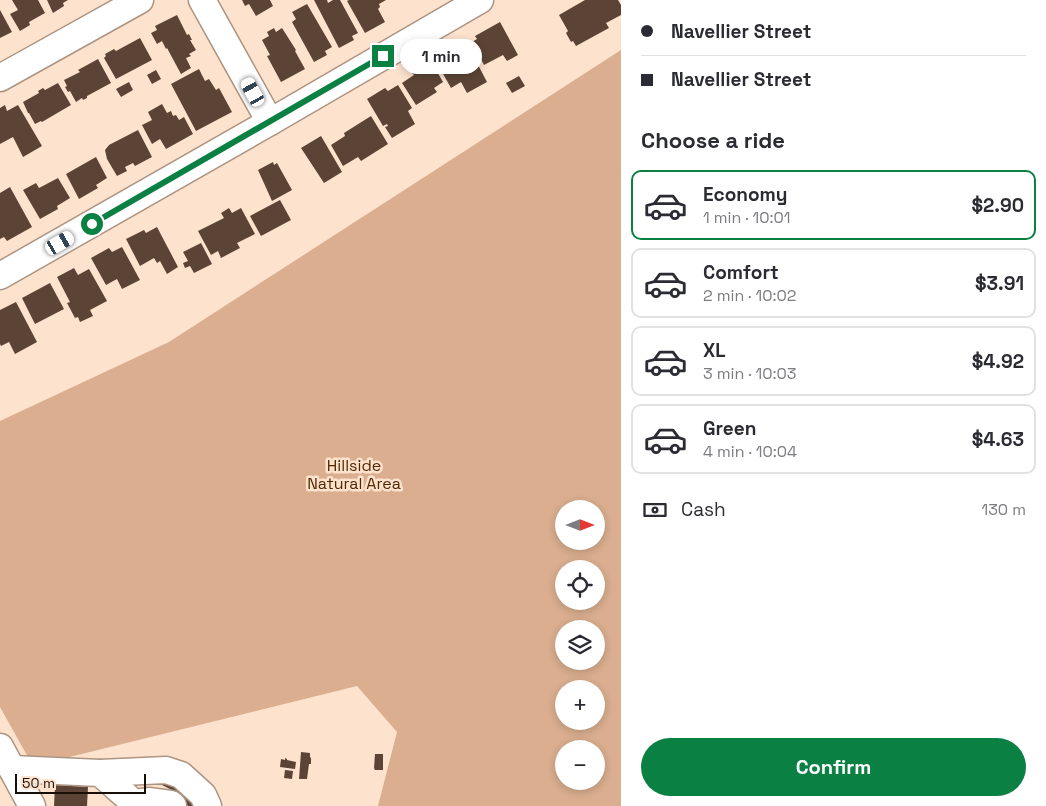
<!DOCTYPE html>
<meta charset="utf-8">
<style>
body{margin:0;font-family:"Space Grotesk",sans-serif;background:#f7f7f7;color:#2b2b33;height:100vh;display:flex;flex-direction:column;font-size:19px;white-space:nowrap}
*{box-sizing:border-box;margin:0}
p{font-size:16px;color:#7c7c81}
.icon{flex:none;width:28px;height:28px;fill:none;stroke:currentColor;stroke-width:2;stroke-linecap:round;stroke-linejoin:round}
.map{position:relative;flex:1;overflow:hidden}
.drawer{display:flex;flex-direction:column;background:#fff;width:425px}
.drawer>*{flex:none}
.banner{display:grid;align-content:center;height:110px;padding:0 20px;background:#fff}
.needle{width:32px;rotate:90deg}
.tools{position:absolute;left:555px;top:500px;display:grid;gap:10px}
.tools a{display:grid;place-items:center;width:50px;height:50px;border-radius:50%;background:#fff;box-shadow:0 2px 8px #0003;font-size:25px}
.scale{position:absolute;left:15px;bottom:12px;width:131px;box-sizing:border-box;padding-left:5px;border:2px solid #160e07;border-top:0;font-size:14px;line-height:18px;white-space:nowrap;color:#160e07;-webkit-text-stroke:4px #fde2ce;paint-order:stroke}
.end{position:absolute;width:22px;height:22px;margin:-11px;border:6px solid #0b8043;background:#fff;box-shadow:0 0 0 2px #fff}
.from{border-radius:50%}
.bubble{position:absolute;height:35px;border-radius:18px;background:#fff;box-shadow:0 2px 8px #0003;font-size:16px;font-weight:600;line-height:35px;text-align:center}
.car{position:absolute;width:15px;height:30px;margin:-15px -8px;border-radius:6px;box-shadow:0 0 4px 1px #0007;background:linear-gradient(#fff 24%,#345 0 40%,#fff 0 76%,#345 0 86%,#fff 0)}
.banner b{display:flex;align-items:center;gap:18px;height:48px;font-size:19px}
.banner b+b{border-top:1px solid #e1e1e2}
.banner i{width:12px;height:12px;background:#2b2b33}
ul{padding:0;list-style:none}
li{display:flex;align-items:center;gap:15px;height:70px;margin:0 10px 8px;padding:0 10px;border:2px solid #e1e1e2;border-radius:10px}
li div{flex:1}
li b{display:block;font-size:19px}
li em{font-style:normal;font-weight:600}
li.on{border-color:#0b8043}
li>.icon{width:45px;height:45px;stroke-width:1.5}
h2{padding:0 20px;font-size:22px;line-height:60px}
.pay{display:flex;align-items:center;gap:12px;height:55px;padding:0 20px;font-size:19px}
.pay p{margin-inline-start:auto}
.button{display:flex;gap:10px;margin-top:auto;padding:10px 20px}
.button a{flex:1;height:58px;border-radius:30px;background:#0b8043;color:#fff;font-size:20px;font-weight:600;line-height:58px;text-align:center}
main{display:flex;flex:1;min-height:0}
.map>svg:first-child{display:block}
.green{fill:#daae8f;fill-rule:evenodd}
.building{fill:#5b4435}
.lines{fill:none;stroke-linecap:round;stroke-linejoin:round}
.minor-casing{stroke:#ad9482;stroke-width:29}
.minor{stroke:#fff;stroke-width:26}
.route{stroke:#0b8043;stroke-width:6}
.labels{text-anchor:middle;stroke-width:5;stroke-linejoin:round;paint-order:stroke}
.park-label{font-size:16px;fill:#512802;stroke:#fde2ce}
</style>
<main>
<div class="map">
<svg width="621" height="806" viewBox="0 0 621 806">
<rect width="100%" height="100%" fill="#fde2ce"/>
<path class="green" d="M621 50V806H378L397 732 357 686 33 766 0 707V421L169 342ZM564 509H596V541H564ZM564 569H596V601H564ZM564 629H596V661H564ZM564 689H596V721H564ZM564 749H596V781H564Z"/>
<g class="building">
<path d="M12 0H38L45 13 29 22 30 25 20 31 10 14 18 10Z"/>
<path d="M47 0H68L63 3 64 6 53 13Z"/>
<path d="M242 0H270L273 6 256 16 249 4 245 6Z"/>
<path d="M314 0H327L328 3 333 0H340L358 33 352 36 354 40 339 48Z"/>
<path d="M349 0H386L379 4 380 7 378 9 385 22 365 33 347 1Z"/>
<path d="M585 0H618L621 5V15L606 23 609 28 576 46 573 41 571 42 566 33 568 31 559 15Z"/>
<path d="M307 4 332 47 325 51 327 55 314 62 292 22 296 19 292 12Z"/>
<path d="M0 10 12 32 0 38Z"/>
<path d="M177 15 187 35 189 34 192 40H190L196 50 189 54 191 56 186 58 191 68 181 74 167 48 166 49 162 41 157 44 151 33 157 30 155 26Z"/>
<path d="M500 22 518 55 507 61 503 55 484 65 480 57 478 58 472 42 477 39 475 36Z"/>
<path d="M274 28 276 32 282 28 296 50 295 51 305 69 281 82 267 56 270 55 262 40 269 36 267 32Z"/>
<path d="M140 38 152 60 116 79 104 58 106 56 105 54 114 49 116 51Z"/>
<path d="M466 42 487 82 467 93 461 82 451 88 438 65 451 57 448 52Z"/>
<path d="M98 59 111 83 87 96V98L83 100 82 98 76 102 70 91 68 92 65 87 67 86 64 80 80 72 78 70Z"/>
<path d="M431 61 443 82 434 88 437 92 416 105 402 83 414 75 412 73Z"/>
<path d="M199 69 205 81 209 79 216 90 219 88 232 112 196 131 171 84Z"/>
<path d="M156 70 161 79 152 84 147 75Z"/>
<path d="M519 76 525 86 512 93 506 83Z"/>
<path d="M129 82 133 90 121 97 116 89Z"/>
<path d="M58 83 71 105 42 122 41 121 35 124 29 113H28L23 102 39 93 38 91 43 88 45 90Z"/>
<path d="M398 85 412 108 408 111 415 124 392 138 385 127 388 126 387 124 383 126 367 99 385 88 388 91Z"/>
<path d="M162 104 167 113 171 111 173 116 176 115 179 120 184 117 193 134 166 149 160 139 152 144 142 125 152 120 148 112Z"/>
<path d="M5 105 7 111 18 105 42 146 23 157 13 137 0 144V108Z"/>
<path d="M371 116 388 144 361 161 358 157 343 166 331 145 345 136 344 133Z"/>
<path d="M138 130 152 157 135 166 133 163 125 167 127 171 117 176 107 159 105 150 109 145Z"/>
<path d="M321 136 342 172 324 183 301 148Z"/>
<path d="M96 157 107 178 96 185 98 188 79 199 66 174Z"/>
<path d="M273 162 274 165 277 163 292 190 272 201 258 170Z"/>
<path d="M58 178 70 198 57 206 58 209 40 219 23 190 36 183 39 188Z"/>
<path d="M10 187 32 227 7 241 4 237 0 239V193Z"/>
<path d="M280 200 291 220 261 236 250 216Z"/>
<path d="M229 208 232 213 241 208 255 234 237 243 240 248 221 258 218 251 211 255 198 231 224 218 221 213Z"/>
<path d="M157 227 178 267 167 274 160 261 157 263 154 258 140 266 126 239 144 230 146 233Z"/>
<path d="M201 243 212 264 194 273 190 266 185 268 183 263 188 261 183 252Z"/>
<path d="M122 247 140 280 122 289 117 279 106 285 91 258 109 248 112 252Z"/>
<path d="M74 268 78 275 89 269 107 301 90 310 93 316 80 322 78 317 75 318 67 303 70 302 57 277Z"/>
<path d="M50 283 64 309 35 324 22 298Z"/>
<path d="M16 302 37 342 15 354 9 342 1 346 0 344V310Z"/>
<path d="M301 752 310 753V757L311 758V764H309L307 779H299Z"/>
<path d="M375 754H383V770H375L374 768Z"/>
<path d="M285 758 287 759V760L296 762 295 769 280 767 281 759 285 760Z"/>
<path d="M285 770 293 771 292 779 284 778Z"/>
<path d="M146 775 164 777 199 806H188L176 792 162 785 147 784Z"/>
<path d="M55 785 88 787 87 806H54Z"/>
</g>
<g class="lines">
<defs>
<g id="minor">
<path d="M202 0 270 122"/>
<path d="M0 78 140 0"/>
<path d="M0 276 270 122 480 0"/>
<path d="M0 747 32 806"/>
<path d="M12 769 100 773 134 803"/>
<path d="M100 773 166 770 181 775 203 795 208 806"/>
<path d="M134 803 148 801 171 804 173 806"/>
</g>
</defs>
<use href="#minor" class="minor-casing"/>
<use href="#minor" class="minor"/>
</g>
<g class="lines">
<path class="route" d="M92 224 383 56"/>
</g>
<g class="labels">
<g class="park-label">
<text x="354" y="471">Hillside<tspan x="354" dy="18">Natural Area</tspan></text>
</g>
</g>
</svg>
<div class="tools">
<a><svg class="needle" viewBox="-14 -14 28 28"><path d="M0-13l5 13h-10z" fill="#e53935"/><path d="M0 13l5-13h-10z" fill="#7c7c81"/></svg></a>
<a><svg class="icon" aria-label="locate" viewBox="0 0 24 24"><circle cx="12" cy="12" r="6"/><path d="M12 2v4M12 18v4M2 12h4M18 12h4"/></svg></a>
<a><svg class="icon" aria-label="layers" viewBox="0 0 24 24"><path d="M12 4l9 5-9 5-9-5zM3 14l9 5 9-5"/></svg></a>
<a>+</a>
<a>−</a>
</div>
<div class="scale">50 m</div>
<i class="end from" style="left:92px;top:224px"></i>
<i class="end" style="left:383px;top:56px"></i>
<div class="bubble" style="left:400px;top:39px;width:82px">1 min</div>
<i class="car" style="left:253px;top:92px;rotate:331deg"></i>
<i class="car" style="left:60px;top:243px;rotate:60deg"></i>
</div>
<section class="drawer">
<div class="banner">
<b><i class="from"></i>Navellier Street</b>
<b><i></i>Navellier Street</b>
</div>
<h2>Choose a ride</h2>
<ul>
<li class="on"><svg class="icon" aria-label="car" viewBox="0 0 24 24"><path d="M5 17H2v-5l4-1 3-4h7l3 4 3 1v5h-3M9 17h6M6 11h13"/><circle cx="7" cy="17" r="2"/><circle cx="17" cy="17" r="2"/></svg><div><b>Economy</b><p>1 min · 10:01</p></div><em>$2.90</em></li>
<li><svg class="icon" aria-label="car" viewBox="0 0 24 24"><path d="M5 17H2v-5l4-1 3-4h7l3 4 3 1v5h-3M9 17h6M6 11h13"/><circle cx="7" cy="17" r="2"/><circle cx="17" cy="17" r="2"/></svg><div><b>Comfort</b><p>2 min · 10:02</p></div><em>$3.91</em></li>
<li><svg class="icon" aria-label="car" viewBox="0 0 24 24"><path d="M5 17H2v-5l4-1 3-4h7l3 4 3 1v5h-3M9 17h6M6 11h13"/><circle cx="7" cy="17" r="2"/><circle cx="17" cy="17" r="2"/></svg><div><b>XL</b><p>3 min · 10:03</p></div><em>$4.92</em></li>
<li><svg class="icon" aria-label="car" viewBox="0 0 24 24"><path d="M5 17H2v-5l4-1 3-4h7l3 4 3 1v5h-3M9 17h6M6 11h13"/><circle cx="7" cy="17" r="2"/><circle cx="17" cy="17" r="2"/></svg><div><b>Green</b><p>4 min · 10:04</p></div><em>$4.63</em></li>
</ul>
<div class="pay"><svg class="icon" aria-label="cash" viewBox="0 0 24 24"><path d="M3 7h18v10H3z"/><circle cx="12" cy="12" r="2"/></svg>Cash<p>130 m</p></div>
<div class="button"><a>Confirm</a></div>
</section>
</main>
